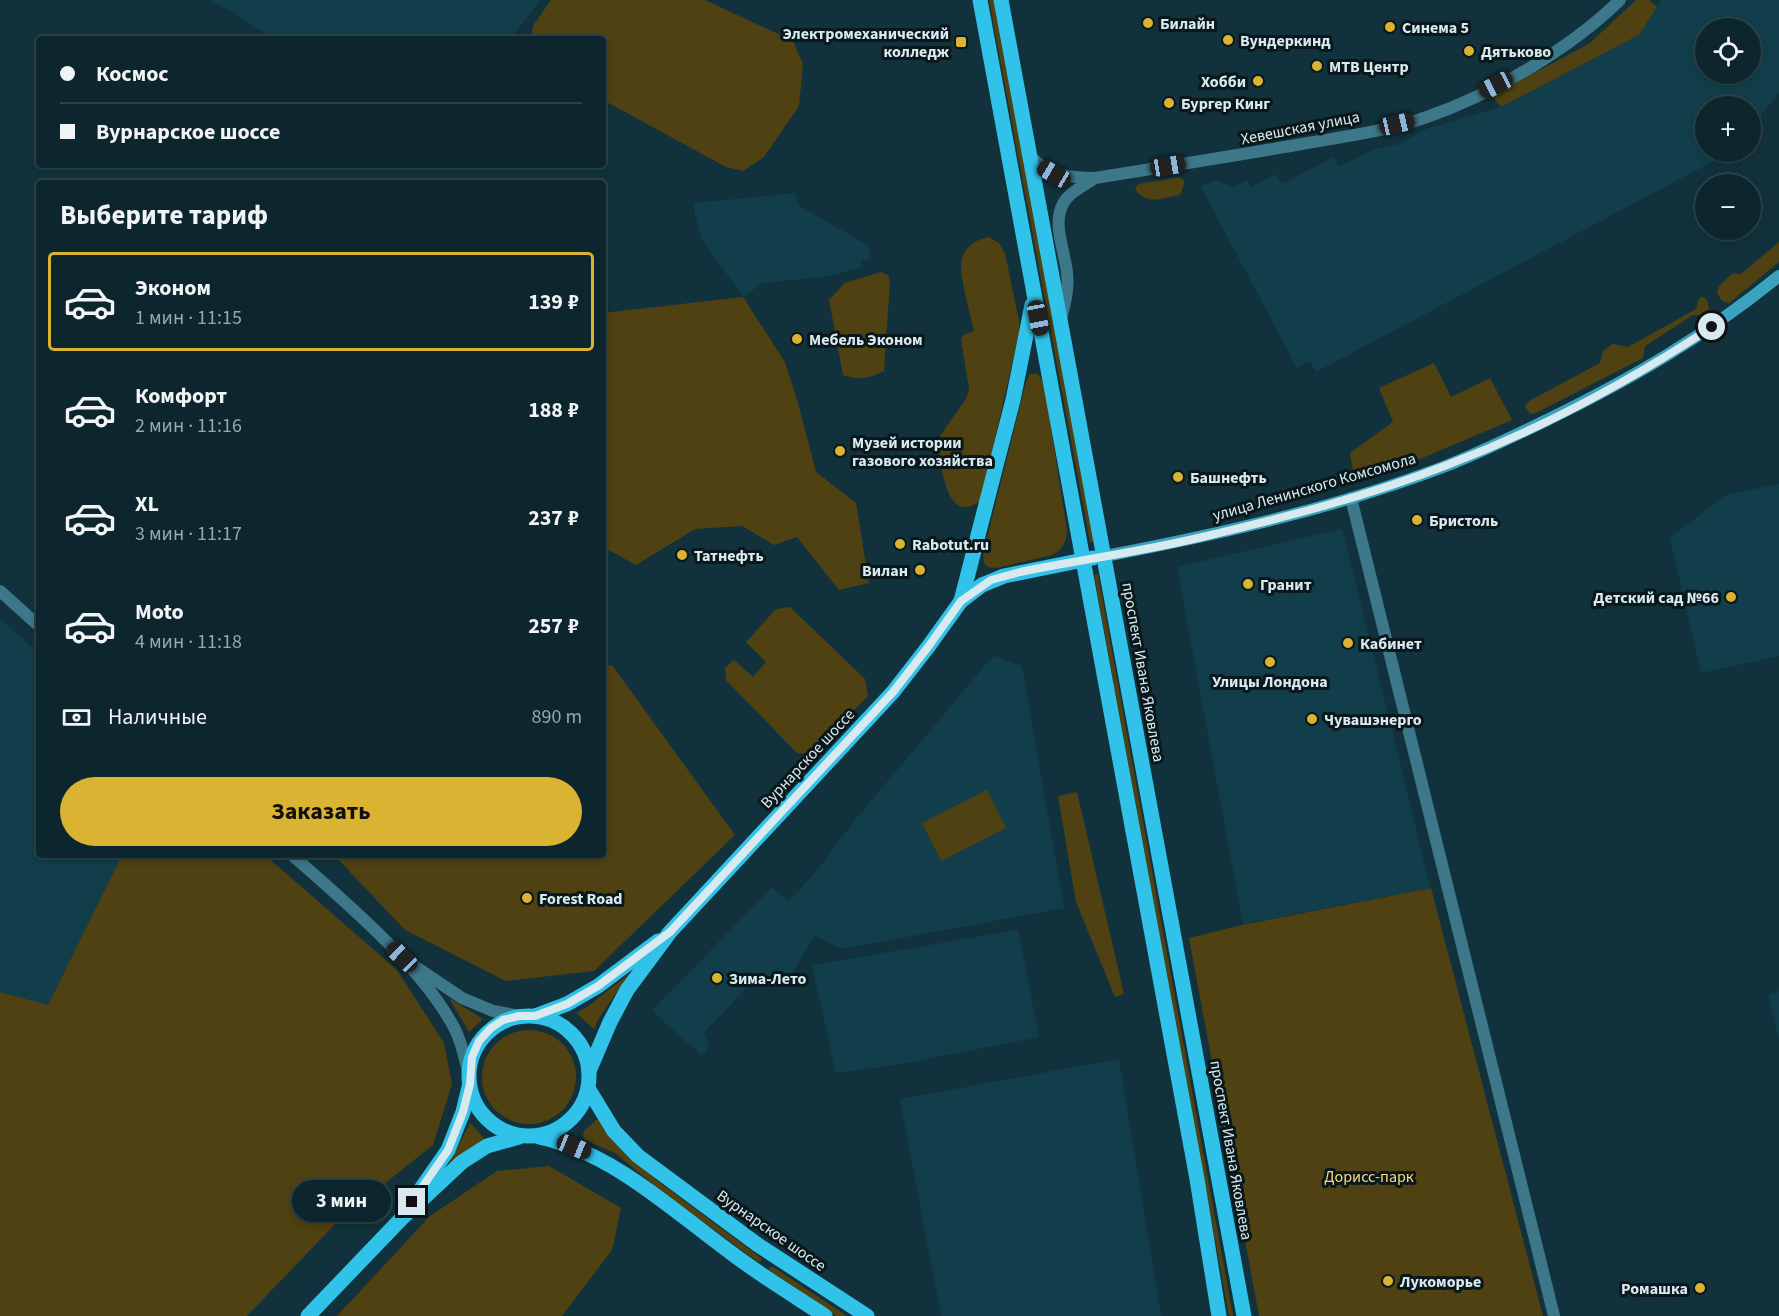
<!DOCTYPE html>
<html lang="ru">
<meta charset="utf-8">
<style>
body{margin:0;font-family:"Source Sans 3",sans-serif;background:#1b3239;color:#f1f3f6;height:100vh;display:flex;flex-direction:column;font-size:22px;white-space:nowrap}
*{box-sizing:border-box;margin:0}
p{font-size:20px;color:#9aa5aa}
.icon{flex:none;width:33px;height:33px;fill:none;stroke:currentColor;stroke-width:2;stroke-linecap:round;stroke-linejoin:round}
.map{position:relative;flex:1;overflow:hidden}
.drawer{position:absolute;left:36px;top:180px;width:570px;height:678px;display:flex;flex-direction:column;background:#0d262d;border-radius:6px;box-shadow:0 3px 9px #0003,0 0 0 2px #2d4349}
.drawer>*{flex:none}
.guide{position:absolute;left:36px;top:36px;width:570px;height:132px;border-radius:6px;box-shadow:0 3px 9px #0003,0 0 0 2px #2d4349;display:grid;align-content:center;height:132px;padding:0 24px;background:#0d262d}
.buttons{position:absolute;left:1695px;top:18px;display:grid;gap:12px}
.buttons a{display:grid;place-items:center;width:66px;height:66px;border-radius:50%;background:#0d262d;box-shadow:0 3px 9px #0003,0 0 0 2px #2d4349;font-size:30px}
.end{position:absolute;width:27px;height:27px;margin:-14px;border:8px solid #d8eaf0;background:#111;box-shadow:0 0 0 3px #111}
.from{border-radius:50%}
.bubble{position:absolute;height:42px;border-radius:21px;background:#0d262d;box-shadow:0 3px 9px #0003,0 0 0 2px #2d4349;font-size:20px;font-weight:700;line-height:42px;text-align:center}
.car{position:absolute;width:18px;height:36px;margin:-18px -9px;border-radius:8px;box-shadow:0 0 4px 2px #0007;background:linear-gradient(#222 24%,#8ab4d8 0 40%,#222 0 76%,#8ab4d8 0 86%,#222 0)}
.guide b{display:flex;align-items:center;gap:21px;height:57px;font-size:22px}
.guide b+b{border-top:2px solid #2d4349}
.guide i{width:15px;height:15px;background:#f1f3f6}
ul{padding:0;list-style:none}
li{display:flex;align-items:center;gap:18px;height:99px;margin:0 12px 9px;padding:0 12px;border:3px solid transparent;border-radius:6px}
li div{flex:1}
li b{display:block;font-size:22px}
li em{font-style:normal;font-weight:700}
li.on{border-color:#dab333}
li>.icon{width:54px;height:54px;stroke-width:1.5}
h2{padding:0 24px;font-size:27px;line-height:72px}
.pay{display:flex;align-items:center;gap:15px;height:66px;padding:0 24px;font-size:22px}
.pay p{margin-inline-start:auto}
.button{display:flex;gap:12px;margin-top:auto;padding:12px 24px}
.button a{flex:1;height:69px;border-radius:36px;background:#dab333;color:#111;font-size:24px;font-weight:700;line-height:69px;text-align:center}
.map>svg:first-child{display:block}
.built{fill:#113e4a;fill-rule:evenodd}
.green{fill:#504112}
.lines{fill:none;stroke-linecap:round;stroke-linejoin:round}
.minor{stroke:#3d788a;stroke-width:12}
.tertiary{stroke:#3d788a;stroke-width:12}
.secondary{stroke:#3aa2bf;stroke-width:12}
.primary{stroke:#30c2e8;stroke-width:15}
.route{stroke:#d8eaf0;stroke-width:8}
.poi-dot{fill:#dab333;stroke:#0a181c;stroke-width:2}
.labels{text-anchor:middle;stroke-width:6;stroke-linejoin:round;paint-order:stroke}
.poi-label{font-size:16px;font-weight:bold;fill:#d8eaf0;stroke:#0a181c;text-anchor:start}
.street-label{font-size:16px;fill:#d8eaf0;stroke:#0a181c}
.park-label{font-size:16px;fill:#fcdc7d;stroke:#0a181c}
</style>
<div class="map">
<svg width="1779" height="1316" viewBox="0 0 1779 1316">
<rect width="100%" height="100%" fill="#11323c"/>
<g class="built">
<path d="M211 0H540L511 39H276Z"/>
<path d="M1661 0H1779V93L1751 127 1750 106H1706V152H1730L1727 154 1316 372 1310 361 1297 368 1201 187 1215 180 1234 187 1247 180 1251 187 1276 174 1282 184 1334 157 1339 167 1376 148 1397 145 1426 129 1501 107 1639 35ZM1706 28H1750V74H1706Z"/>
<path d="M796 193 798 205 869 246 871 259 861 260 862 267 830 276 763 283 743 297 702 239 695 215 694 203Z"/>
<path d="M1779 484V656L1701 673 1670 538 1726 495Z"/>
<path d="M1342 529 1401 766 1430 888 1243 924 1177 567Z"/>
<path d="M0 619 39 653V855H122L48 1005 0 992Z"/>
<path d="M993 656 1022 666 1064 908 841 949 815 936 785 984 749 985 703 1034 710 1045 702 1056 652 1011 772 887 789 901 815 873 854 821Z"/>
<path d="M1018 930 1039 1037 896 1065 836 1073 812 965Z"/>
<path d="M1779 991V1039L1768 994Z"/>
<path d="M1119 1059 1161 1316H941L900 1099Z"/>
</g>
<g class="green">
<path d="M551 0H705L793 41 803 64 799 106 764 157 743 171 726 167 603 100V39H531L533 26Z"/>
<path d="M989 0H994L1095 541 1090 542Z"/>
<path d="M1636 0H1649L1657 7 1639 35 1501 107 1492 96 1590 43Z"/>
<path d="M1179 177 1185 181 1180 195C1162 198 1147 206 1135 189L1138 184Z"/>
<path d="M989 237 999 243 1005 253 1019 321V333L981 500C947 529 941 464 937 444L938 439 967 397 969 388 961 340 963 335 974 331C970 313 961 282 961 265 961 250 975 239 989 237Z"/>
<path d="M1779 242V262L1729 303 1722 301 1717 293 1719 286 1733 273 1741 274Z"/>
<path d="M880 272 888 275 890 281 884 371C870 379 858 380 843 375L829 300 845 283Z"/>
<path d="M743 297 785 362 798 403 816 472 856 503 869 583 839 590 797 537 774 545 742 526 695 529 636 565 603 547V313Z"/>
<path d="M1703 297 1707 300 1710 313 1706 316 1693 315 1645 346 1643 358 1536 413 1530 414 1525 406 1529 401 1600 363 1603 351 1613 344 1628 347 1696 309 1699 298Z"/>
<path d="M1434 363 1451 397 1490 378 1512 420 1406 465 1362 477 1353 471 1350 453 1393 422 1379 388Z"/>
<path d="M1030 374H1038L1044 383 1067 531C1066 542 1063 550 1052 555L997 568 988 567 984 563 983 554 1026 382Z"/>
<path d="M1098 574 1233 1316H1229L1094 575Z"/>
<path d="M790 607 865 679 868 696 811 754 797 753 726 680 725 668 734 660 753 677 766 662 746 642 776 609Z"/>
<path d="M612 665 735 835 594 971 506 981 405 930 334 855H603V666Z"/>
<path d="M987 790 1006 828 941 861 922 823Z"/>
<path d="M1077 792 1124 994 1115 997 1076 902 1058 796Z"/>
<path d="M122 855H265L397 970 444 1043 452 1084 433 1145 339 1220 247 1316H0V992L48 1005Z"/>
<path d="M1431 888 1543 1316H1259L1189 938 1242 925Z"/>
<path d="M630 973 599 1018 594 1029 576 1013 587 1007Z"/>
<path d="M449 998 483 1019 469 1032Z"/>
<circle cx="529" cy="1077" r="47"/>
<path d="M596 1120H599L621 1149 659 1182 761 1258V1261L758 1262 656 1187 615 1153 585 1140 583 1136 584 1131Z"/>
<path d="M470 1123 484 1138 441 1179Z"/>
<path d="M549 1166 621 1208 612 1250 562 1316H337L430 1216 497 1171Z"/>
<path d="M769 1267H773L847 1316H836L769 1270Z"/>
</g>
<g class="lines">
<g class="minor">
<path d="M1030 156C1052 177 1066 177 1095 178 1164 167 1233 156 1302 144 1343 137 1387 131 1427 117 1493 94 1570 49 1620 0"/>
<path d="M1061 319C1065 303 1069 288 1067 273 1065 251 1052 224 1063 204 1069 192 1085 185 1095 178"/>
<path d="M1351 498 1554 1316"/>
</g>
<g class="tertiary">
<path d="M0 591 39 626"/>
<path d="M292 855C345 902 416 961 451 1022 461 1038 464 1057 469 1075"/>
<path d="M413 965 462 998 493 1011 520 1016"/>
</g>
<path class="secondary" d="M1105 556C1220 534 1336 508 1446 466 1479 453 1512 437 1545 421 1631 379 1704 337 1779 276"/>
<g class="primary">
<path d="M980 0 1197 1179 1219 1316"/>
<path d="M1001 0 1244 1316"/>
<path d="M961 601 1013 400 1032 305"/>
<circle cx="529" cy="1076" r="60"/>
<path d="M535 1016 567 1004 598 986 658 941"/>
<path d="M589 1071 610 1022 627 990 670 932 893 692 928 647 961 601 982 585 1004 576 1093 558"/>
<path d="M589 1090 614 1131 638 1156 758 1245 867 1316"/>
<path d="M539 1137C613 1153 671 1209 730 1252 760 1275 793 1295 825 1316"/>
<path d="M416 1196 448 1150 463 1112 469 1087"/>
<path d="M308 1316 401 1219 462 1162 487 1146 519 1137"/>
</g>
</g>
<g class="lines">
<path class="route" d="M412 1202 448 1150 463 1112 470 1084 472 1057 479 1041 491 1028 503 1020 519 1016H535L567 1004 598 986 670 932 893 692 928 647 961 601 991 580 1020 572C1079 560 1139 552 1198 538 1282 518 1366 497 1447 465 1539 430 1630 381 1712 327"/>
</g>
<g class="poi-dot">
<circle cx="1148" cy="23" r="6"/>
<circle cx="1390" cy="27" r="6"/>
<circle cx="1228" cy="40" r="6"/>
<rect x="955" y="36" width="12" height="12" rx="3"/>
<circle cx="1469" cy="51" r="6"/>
<circle cx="1317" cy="66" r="6"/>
<circle cx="1258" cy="81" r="6"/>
<circle cx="1169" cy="103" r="6"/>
<circle cx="797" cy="339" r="6"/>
<circle cx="840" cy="451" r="6"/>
<circle cx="1178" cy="477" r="6"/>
<circle cx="1417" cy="520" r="6"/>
<circle cx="900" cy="544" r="6"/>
<circle cx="682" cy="555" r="6"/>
<circle cx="920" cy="570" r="6"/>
<circle cx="1248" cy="584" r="6"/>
<circle cx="1731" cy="597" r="6"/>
<circle cx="1348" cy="643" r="6"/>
<circle cx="1270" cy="662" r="6"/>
<circle cx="1312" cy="719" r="6"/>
<circle cx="527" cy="898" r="6"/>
<circle cx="717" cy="978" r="6"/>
<circle cx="1388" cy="1281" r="6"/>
<circle cx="1700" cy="1288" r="6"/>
</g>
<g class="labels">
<g class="poi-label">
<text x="1160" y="29">Билайн</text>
<text x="1402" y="33">Синема 5</text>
<text x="949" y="39" text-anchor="end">Электромеханический<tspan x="949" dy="18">колледж</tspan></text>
<text x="1240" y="46">Вундеркинд</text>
<text x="1481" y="57">Дятьково</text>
<text x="1329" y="72">МТВ Центр</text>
<text x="1246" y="87" text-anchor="end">Хобби</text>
<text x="1181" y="109">Бургер Кинг</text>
<text x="809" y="345">Мебель Эконом</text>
<text x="852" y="448">Музей истории<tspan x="852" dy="18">газового хозяйства</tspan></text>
<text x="1190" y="483">Башнефть</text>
<text x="1429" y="526">Бристоль</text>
<text x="912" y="550">Rabotut.ru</text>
<text x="694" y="561">Татнефть</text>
<text x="908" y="576" text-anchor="end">Вилан</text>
<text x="1260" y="590">Гранит</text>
<text x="1719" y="603" text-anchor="end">Детский сад №66</text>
<text x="1360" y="649">Кабинет</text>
<text x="1270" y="687" text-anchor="middle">Улицы Лондона</text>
<text x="1324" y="725">Чувашэнерго</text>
<text x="539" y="904">Forest Road</text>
<text x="729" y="984">Зима-Лето</text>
<text x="1400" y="1287">Лукоморье</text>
<text x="1688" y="1294" text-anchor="end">Ромашка</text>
</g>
<g class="street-label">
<text transform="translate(1300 127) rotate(-11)" y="6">Хевешская улица</text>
<text transform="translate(1314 486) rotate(-16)" y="6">улица Ленинского Комсомола</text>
<text transform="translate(1144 672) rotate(80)" y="6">проспект Ивана Яковлева</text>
<text transform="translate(807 758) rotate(-47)" y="6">Вурнарское шоссе</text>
<text transform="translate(1232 1150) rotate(80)" y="6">проспект Ивана Яковлева</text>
<text transform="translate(772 1230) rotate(35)" y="6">Вурнарское шоссе</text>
</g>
<g class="park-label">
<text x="1369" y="1182">Дорисс-парк</text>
</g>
</g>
</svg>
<div class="buttons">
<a><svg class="icon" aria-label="locate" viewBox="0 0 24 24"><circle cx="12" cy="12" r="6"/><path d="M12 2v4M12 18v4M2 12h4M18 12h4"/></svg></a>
<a>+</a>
<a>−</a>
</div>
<i class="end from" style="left:1712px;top:327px"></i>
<i class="end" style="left:412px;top:1202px"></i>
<div class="bubble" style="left:292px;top:1180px;width:99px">3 мин</div>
<i class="car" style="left:1496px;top:85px;rotate:242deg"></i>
<i class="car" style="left:1397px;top:124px;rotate:77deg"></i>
<i class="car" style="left:1168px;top:166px;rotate:81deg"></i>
<i class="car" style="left:1054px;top:174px;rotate:300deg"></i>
<i class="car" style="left:1038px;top:318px;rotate:169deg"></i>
<i class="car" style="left:402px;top:957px;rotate:314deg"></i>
<i class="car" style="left:574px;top:1147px;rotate:112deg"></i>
<div class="guide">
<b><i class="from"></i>Космос</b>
<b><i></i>Вурнарское шоссе</b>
</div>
<section class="drawer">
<h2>Выберите тариф</h2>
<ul>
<li class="on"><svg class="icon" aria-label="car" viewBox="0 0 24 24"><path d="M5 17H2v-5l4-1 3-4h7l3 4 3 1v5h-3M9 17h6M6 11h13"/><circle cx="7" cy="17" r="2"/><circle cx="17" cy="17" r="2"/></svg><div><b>Эконом</b><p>1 мин · 11:15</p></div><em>139 ₽</em></li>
<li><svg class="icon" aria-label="car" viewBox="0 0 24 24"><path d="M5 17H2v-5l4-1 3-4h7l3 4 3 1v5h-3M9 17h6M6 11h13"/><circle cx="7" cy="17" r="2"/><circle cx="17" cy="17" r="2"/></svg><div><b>Комфорт</b><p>2 мин · 11:16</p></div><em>188 ₽</em></li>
<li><svg class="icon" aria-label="car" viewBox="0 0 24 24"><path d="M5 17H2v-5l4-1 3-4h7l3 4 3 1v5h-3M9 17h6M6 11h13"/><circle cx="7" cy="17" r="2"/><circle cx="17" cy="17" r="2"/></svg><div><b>XL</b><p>3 мин · 11:17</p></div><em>237 ₽</em></li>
<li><svg class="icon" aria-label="car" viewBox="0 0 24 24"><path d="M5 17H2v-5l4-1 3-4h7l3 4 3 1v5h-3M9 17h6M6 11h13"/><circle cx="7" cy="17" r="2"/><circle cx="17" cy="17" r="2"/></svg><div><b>Moto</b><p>4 мин · 11:18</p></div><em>257 ₽</em></li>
</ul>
<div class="pay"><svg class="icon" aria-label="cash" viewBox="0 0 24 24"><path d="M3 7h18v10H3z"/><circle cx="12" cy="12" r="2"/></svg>Наличные<p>890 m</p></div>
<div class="button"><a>Заказать</a></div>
</section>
</div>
